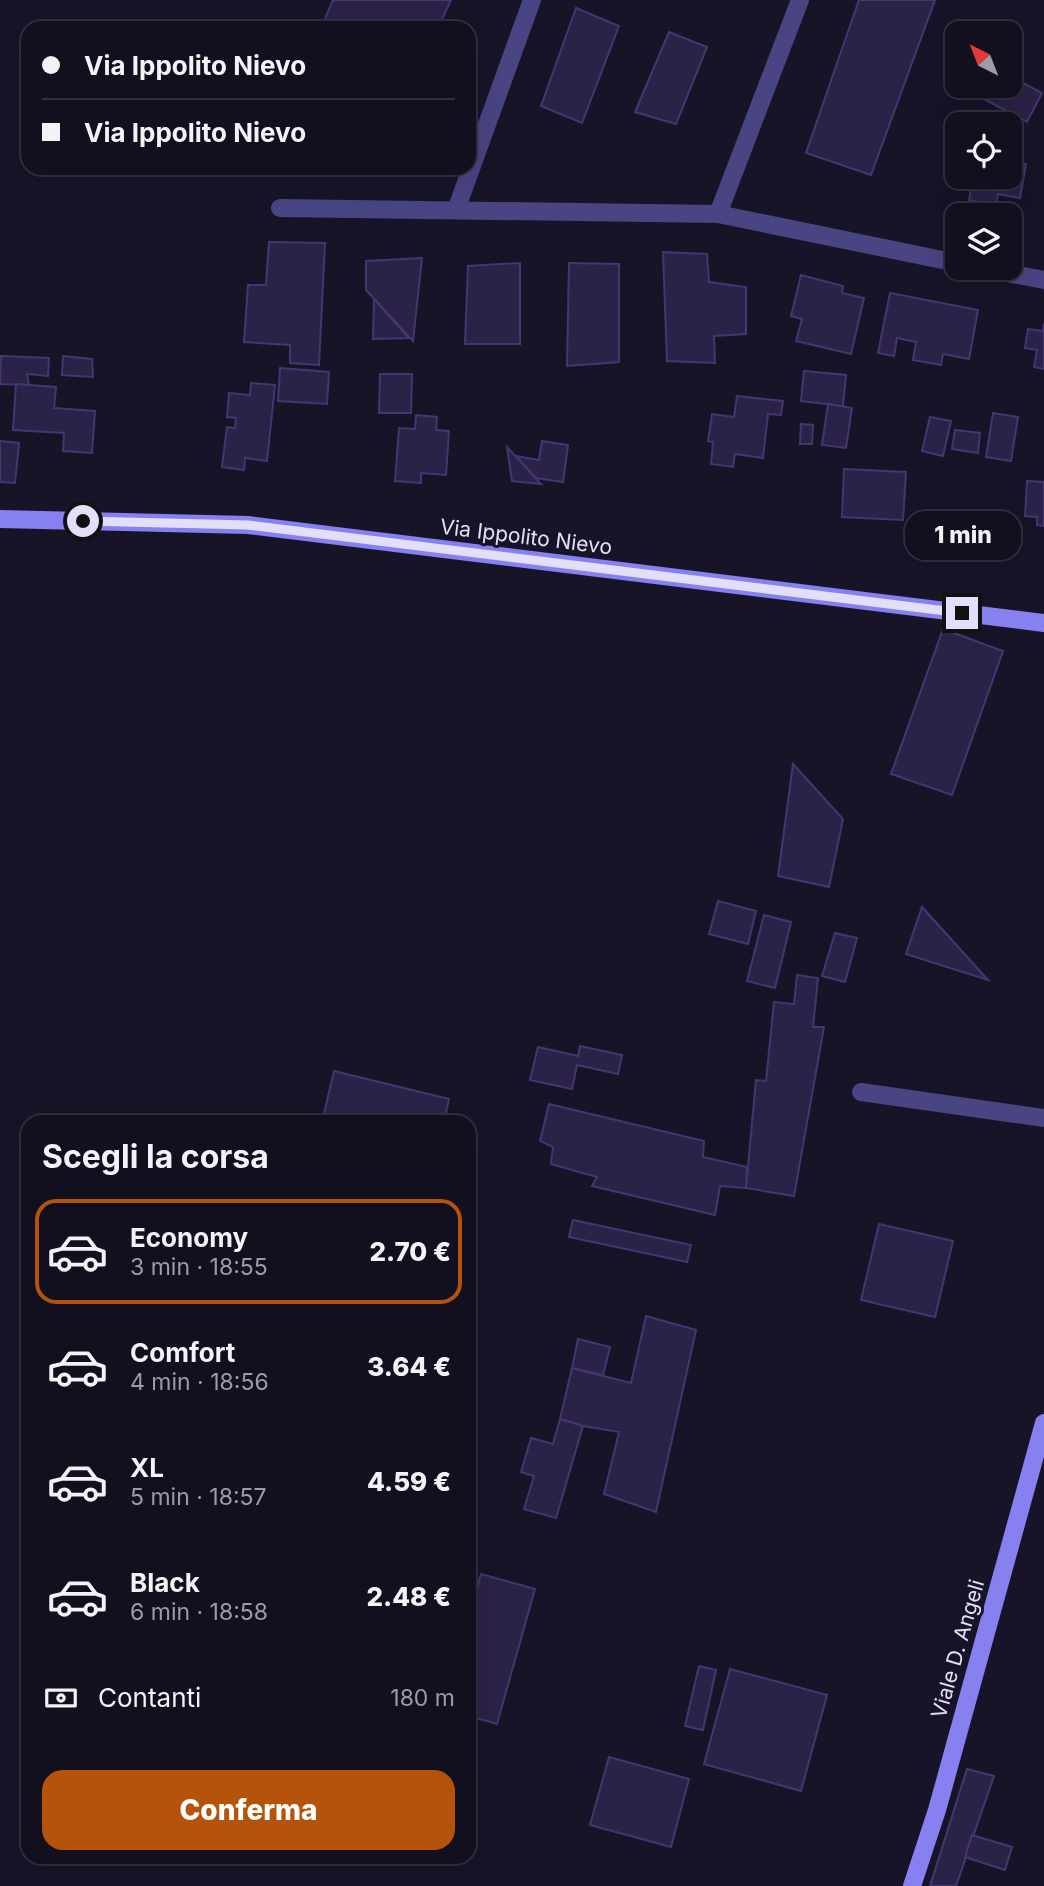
<!DOCTYPE html>
<html lang="it">
<meta charset="utf-8">
<style>
body{margin:0;font-family:Inter,sans-serif;background:#1b1827;color:#f1f3f6;height:100vh;display:flex;flex-direction:column;font-size:26px;white-space:nowrap}
*{box-sizing:border-box;margin:0}
p{font-size:23px;color:#9c9ca4}
.icon{flex:none;width:38px;height:38px;fill:none;stroke:currentColor;stroke-width:2;stroke-linecap:round;stroke-linejoin:round}
.map{position:relative;flex:1;overflow:hidden}
.panel{position:absolute;left:21px;top:1115px;width:455px;height:749px;display:flex;flex-direction:column;background:#120f1e;border-radius:21px;box-shadow:0 7px 28px #0002,0 0 0 2px #312f3c}
.panel>*{flex:none}
.guide{position:absolute;left:21px;top:21px;width:455px;height:154px;border-radius:21px;box-shadow:0 7px 28px #0002,0 0 0 2px #312f3c;display:grid;align-content:center;height:154px;padding:0 21px;background:#120f1e}
.needle{width:46px;rotate:318deg}
.controls{position:absolute;left:945px;top:21px;display:grid;gap:14px}
.controls a{display:grid;place-items:center;width:77px;height:77px;border-radius:14px;background:#120f1e;box-shadow:0 7px 28px #0002,0 0 0 2px #312f3c;font-size:35px}
.end{position:absolute;width:32px;height:32px;margin:-16px;border:9px solid #e3dffb;background:#111;box-shadow:0 0 0 4px #111}
.from{border-radius:50%}
.bubble{position:absolute;height:49px;border-radius:21px;background:#120f1e;box-shadow:0 7px 28px #0002,0 0 0 2px #312f3c;font-size:23px;font-weight:800;line-height:49px;text-align:center}
.guide b{display:flex;align-items:center;gap:24px;height:66px;font-size:26px}
.guide b+b{border-top:2px solid #312f3c}
.guide i{width:18px;height:18px;background:#f1f3f6}
ul{padding:0;list-style:none}
li{display:flex;align-items:center;gap:21px;height:105px;margin:0 14px 10px;padding:0 7px;border:4px solid transparent;border-radius:21px}
li div{flex:1}
li b{display:block;font-size:26px}
li em{font-style:normal;font-weight:800}
li.active{border-color:#b45309}
li>.icon{width:63px;height:63px;stroke-width:1.5}
h2{padding:0 21px;font-size:32px;line-height:84px}
.pay{display:flex;align-items:center;gap:18px;height:77px;padding:0 21px;font-size:26px}
.pay p{margin-inline-start:auto}
.primary-button{display:flex;gap:14px;margin-top:auto;padding:14px 21px}
.primary-button a{flex:1;height:80px;border-radius:21px;background:#b45309;color:#fff;font-size:28px;font-weight:800;line-height:80px;text-align:center}
.map>svg:first-child{display:block}
.building{fill:#2b2247;stroke:#443671;stroke-width:2}
.lines{fill:none;stroke-linecap:round;stroke-linejoin:round}
.street{stroke:#494482;stroke-width:18}
.secondary{stroke:#8780f1;stroke-width:18}
.route{stroke:#e3dffb;stroke-width:9}
.labels{text-anchor:middle;stroke-width:6;stroke-linejoin:round;paint-order:stroke}
.street-label{font-size:21px;fill:#e3dffb;stroke:#181428}
</style>
<div class="map">
<svg width="1044" height="1886" viewBox="0 0 1044 1886">
<rect width="100%" height="100%" fill="#181428"/>
<g class="building">
<path d="M333 0H451L438 28H321Z"/>
<path d="M859 0H935L871 175 806 153Z"/>
<path d="M576 8 619 26 582 123 541 106Z"/>
<path d="M669 32 707 47 676 124 635 112Z"/>
<path d="M1010 76 1042 93 1027 122 982 98 989 86H1010Z"/>
<path d="M1010 161 1026 164 1020 198 998 194 996 205 969 200 973 177H1010Z"/>
<path d="M269 242 325 243 319 365 290 363V345L244 342 248 285H266Z"/>
<path d="M663 252 707 254 709 282 746 287V334L714 336 715 363 667 361Z"/>
<path d="M422 258 413 341 366 290V261Z"/>
<path d="M520 263V344H465L468 266Z"/>
<path d="M569 263 619 264V362L567 366Z"/>
<path d="M801 275 843 286 842 293 864 298 851 354 796 341 802 319 791 316Z"/>
<path d="M890 293 978 310 969 359 943 354 941 365 913 360 916 342 897 338 894 356 878 353Z"/>
<path d="M374 299 409 338 373 339Z"/>
<path d="M1044 323V369L1034 367 1037 350 1025 348 1028 329 1043 331Z"/>
<path d="M1 356 49 358 48 376 27 374 29 385 0 384Z"/>
<path d="M63 356 92 359 93 377 62 375Z"/>
<path d="M280 368 329 372 327 404 278 401Z"/>
<path d="M804 371 846 375 843 406 801 401Z"/>
<path d="M380 374H412L411 413H379Z"/>
<path d="M251 383 275 385 267 461 245 458 244 470 222 467 227 427 235 428 236 418 227 417 229 393 250 395Z"/>
<path d="M16 384 56 387 54 408 95 411 92 453 63 451 64 433 13 430Z"/>
<path d="M737 396 783 401 781 415 768 414 763 458 735 454 733 467 711 464 713 442 708 441 712 414 734 417Z"/>
<path d="M828 404 852 408 846 448 822 445Z"/>
<path d="M993 413 1018 417 1011 461 986 457Z"/>
<path d="M416 415 437 417 436 430 449 431 446 475 421 473V483L395 481 399 428 415 429Z"/>
<path d="M930 417 951 421 943 456 922 451Z"/>
<path d="M801 424 813 425 812 444H800Z"/>
<path d="M955 430 980 433 978 453 952 449Z"/>
<path d="M0 441 19 443 15 483 0 482Z"/>
<path d="M542 441 568 445 563 482 536 478 516 456 539 460Z"/>
<path d="M507 447 541 484 512 481Z"/>
<path d="M844 469 906 472 903 520 842 517Z"/>
<path d="M1027 481 1044 482V526L1037 525V517L1025 516Z"/>
<path d="M943 629 1003 651 952 795 891 774Z"/>
<path d="M793 764 843 819 829 887 778 876Z"/>
<path d="M718 901 756 911 748 944 709 934Z"/>
<path d="M922 907 988 980 906 954Z"/>
<path d="M764 915 791 922 775 988 747 981Z"/>
<path d="M835 933 857 938 845 982 822 976Z"/>
<path d="M797 975 818 978 813 1027H824L794 1196 746 1188 756 1080 766 1081 774 1002 794 1004Z"/>
<path d="M580 1046 622 1055 618 1074 577 1065 572 1089 530 1080 538 1047 578 1056Z"/>
<path d="M334 1071 449 1099 444 1122H322Z"/>
<path d="M549 1104 704 1141 703 1157 747 1167 746 1188 720 1186 715 1215 592 1186 597 1177 551 1164 553 1147 540 1141Z"/>
<path d="M573 1220 691 1245 687 1262 569 1237Z"/>
<path d="M879 1224 953 1241 935 1317 861 1300Z"/>
<path d="M646 1316 696 1330 656 1512 604 1494 619 1432 583 1426 560 1419 572 1368 631 1383Z"/>
<path d="M578 1339 610 1347 603 1375 572 1368Z"/>
<path d="M560 1419 583 1426 556 1518 524 1509 534 1476 521 1472 531 1438 553 1444Z"/>
<path d="M481 1574 535 1589 497 1724 469 1716V1618Z"/>
<path d="M699 1666 716 1670 703 1730 685 1726Z"/>
<path d="M730 1669 827 1695 801 1791 704 1764Z"/>
<path d="M609 1757 689 1779 671 1847 590 1825Z"/>
<path d="M967 1769 994 1776 956 1886H930Z"/>
<path d="M972 1835 1012 1847 1005 1870 965 1857Z"/>
</g>
<g class="lines">
<g class="street">
<path d="M280 208 718 214 957 263"/>
<path d="M456 210 532 0"/>
<path d="M718 214 800 0"/>
<path d="M982 268 1044 280"/>
<path d="M861 1092 1044 1118"/>
</g>
<g class="secondary">
<path d="M0 519 248 525 1044 623"/>
<path d="M912 1886 937 1810 1044 1423"/>
</g>
</g>
<g class="lines">
<path class="route" d="M83 521 248 525 962 613"/>
</g>
<g class="labels">
<g class="street-label">
<text transform="translate(526 537) rotate(7)" y="7">Via Ippolito Nievo</text>
<text transform="translate(958 1649) rotate(-74)" y="7">Viale D. Angeli</text>
</g>
</g>
</svg>
<div class="controls">
<a><svg class="needle" viewBox="-14 -14 28 28"><path d="M0-13l5 13h-10z" fill="#e53935"/><path d="M0 13l5-13h-10z" fill="#9c9ca4"/></svg></a>
<a><svg class="icon" aria-label="locate" viewBox="0 0 24 24"><circle cx="12" cy="12" r="6"/><path d="M12 2v4M12 18v4M2 12h4M18 12h4"/></svg></a>
<a><svg class="icon" aria-label="layers" viewBox="0 0 24 24"><path d="M12 4l9 5-9 5-9-5zM3 14l9 5 9-5"/></svg></a>
</div>
<i class="end from" style="left:83px;top:521px"></i>
<i class="end" style="left:962px;top:613px"></i>
<div class="bubble" style="left:905px;top:511px;width:116px">1 min</div>
<div class="guide">
<b><i class="from"></i>Via Ippolito Nievo</b>
<b><i></i>Via Ippolito Nievo</b>
</div>
<section class="panel">
<h2>Scegli la corsa</h2>
<ul>
<li class="active"><svg class="icon" aria-label="car" viewBox="0 0 24 24"><path d="M5 17H2v-5l4-1 3-4h7l3 4 3 1v5h-3M9 17h6M6 11h13"/><circle cx="7" cy="17" r="2"/><circle cx="17" cy="17" r="2"/></svg><div><b>Economy</b><p>3 min · 18:55</p></div><em>2.70 €</em></li>
<li><svg class="icon" aria-label="car" viewBox="0 0 24 24"><path d="M5 17H2v-5l4-1 3-4h7l3 4 3 1v5h-3M9 17h6M6 11h13"/><circle cx="7" cy="17" r="2"/><circle cx="17" cy="17" r="2"/></svg><div><b>Comfort</b><p>4 min · 18:56</p></div><em>3.64 €</em></li>
<li><svg class="icon" aria-label="car" viewBox="0 0 24 24"><path d="M5 17H2v-5l4-1 3-4h7l3 4 3 1v5h-3M9 17h6M6 11h13"/><circle cx="7" cy="17" r="2"/><circle cx="17" cy="17" r="2"/></svg><div><b>XL</b><p>5 min · 18:57</p></div><em>4.59 €</em></li>
<li><svg class="icon" aria-label="car" viewBox="0 0 24 24"><path d="M5 17H2v-5l4-1 3-4h7l3 4 3 1v5h-3M9 17h6M6 11h13"/><circle cx="7" cy="17" r="2"/><circle cx="17" cy="17" r="2"/></svg><div><b>Black</b><p>6 min · 18:58</p></div><em>2.48 €</em></li>
</ul>
<div class="pay"><svg class="icon" aria-label="cash" viewBox="0 0 24 24"><path d="M3 7h18v10H3z"/><circle cx="12" cy="12" r="2"/></svg>Contanti<p>180 m</p></div>
<div class="primary-button"><a>Conferma</a></div>
</section>
</div>
